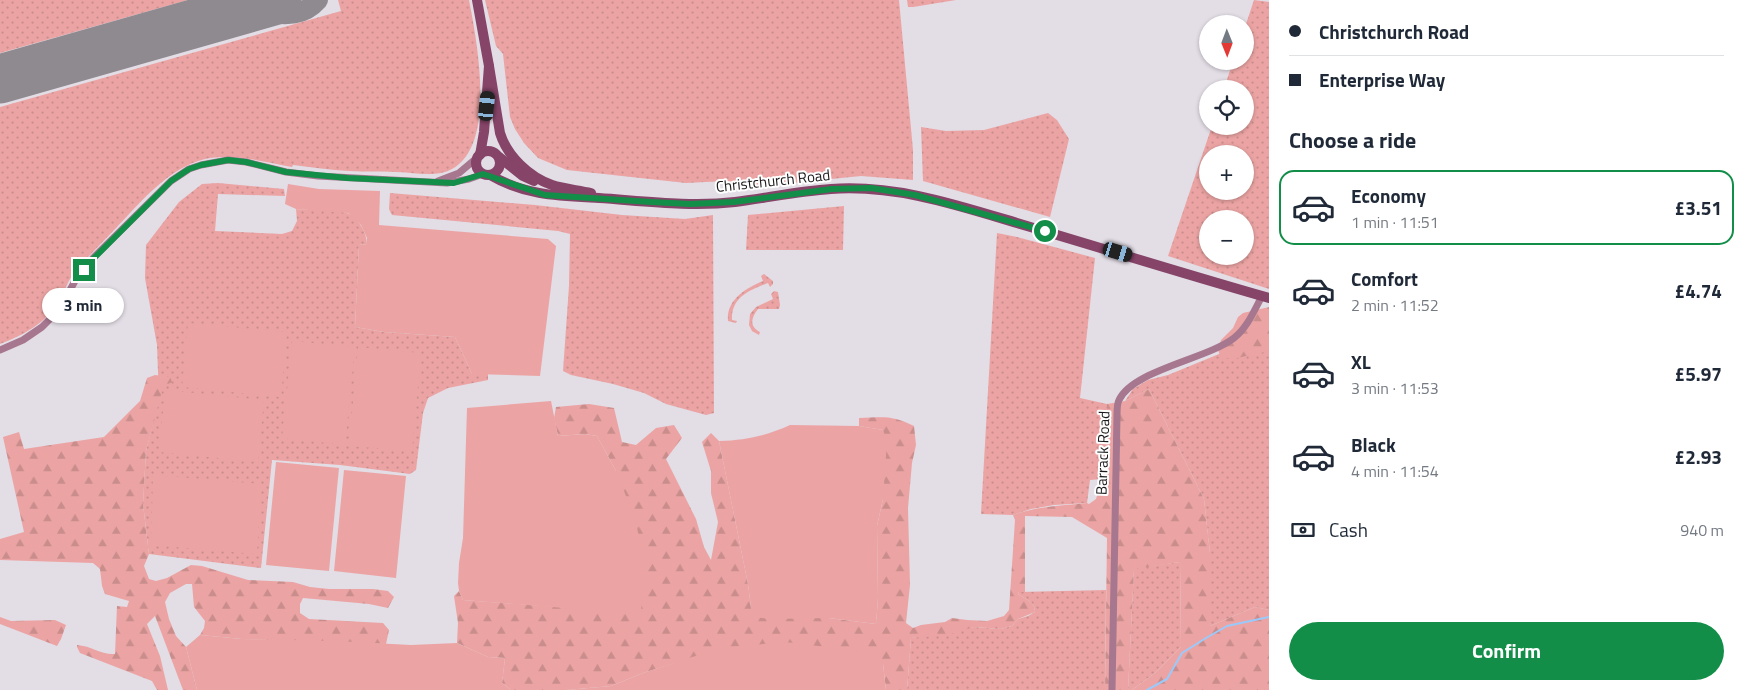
<!DOCTYPE html>
<meta charset="utf-8">
<style>
body{margin:0;font-family:"Titillium Web",sans-serif;background:#f6f6f7;color:#1f2937;height:100vh;display:flex;flex-direction:column;font-size:19px;white-space:nowrap}
*{box-sizing:border-box;margin:0}
p{font-size:16px;color:#747a83}
.icon{flex:none;width:28px;height:28px;fill:none;stroke:currentColor;stroke-width:2;stroke-linecap:round;stroke-linejoin:round}
.map{position:relative;flex:1;overflow:hidden}
.drawer{display:flex;flex-direction:column;background:#fff;width:475px}
.drawer>*{flex:none}
.hud{display:grid;align-content:center;height:110px;padding:0 20px;background:#fff}
.needle{width:32px;rotate:179deg}
.fabs{position:absolute;left:1199px;top:15px;display:grid;gap:10px}
.fabs a{display:grid;place-items:center;width:55px;height:55px;border-radius:50%;background:#fff;box-shadow:0 1px 4px #0004;font-size:25px}
.end{position:absolute;width:22px;height:22px;margin:-11px;border:6px solid #128e49;background:#fff;box-shadow:0 0 0 2px #fff}
.from{border-radius:50%}
.bubble{position:absolute;height:35px;border-radius:18px;background:#fff;box-shadow:0 1px 4px #0004;font-size:16px;font-weight:700;line-height:35px;text-align:center}
.car{position:absolute;width:15px;height:30px;margin:-15px -8px;border-radius:6px;box-shadow:0 0 4px 1px #0007;background:linear-gradient(#222 24%,#8ab4d8 0 40%,#222 0 76%,#8ab4d8 0 86%,#222 0)}
.hud b{display:flex;align-items:center;gap:18px;height:48px;font-size:19px}
.hud b+b{border-top:1px solid #e0e1e3}
.hud i{width:12px;height:12px;background:#1f2937}
ul{padding:0;list-style:none}
li{display:flex;align-items:center;gap:15px;height:75px;margin:0 10px 8px;padding:0 10px;border:2px solid transparent;border-radius:15px}
li div{flex:1}
li b{display:block;font-size:19px}
li em{font-style:normal;font-weight:700}
li.selected{border-color:#128e49}
li>.icon{width:45px;height:45px;stroke-width:1.5}
h2{padding:0 20px;font-size:22px;line-height:60px}
.pay{display:flex;align-items:center;gap:12px;height:55px;padding:0 20px;font-size:19px}
.pay p{margin-inline-start:auto}
.cta{display:flex;gap:10px;margin-top:auto;padding:10px 20px}
.cta a{flex:1;height:58px;border-radius:30px;background:#128e49;color:#fff;font-size:20px;font-weight:700;line-height:58px;text-align:center}
main{display:flex;flex:1;min-height:0}
.map>svg:first-child{display:block}
.grass{fill:url(#grass-dots);fill-rule:evenodd}
.forest{fill:url(#forest-firs)}
.park{fill:#eba4a3}
.lines{fill:none;stroke-linecap:round;stroke-linejoin:round}
.stream{stroke:#9acafc;stroke-width:2}
.taxiway{stroke:#8e8a90;stroke-width:20}
.runway{stroke:#8e8a90;stroke-width:49}
.street{stroke:#a6778f;stroke-width:7}
.secondary{stroke:#864468;stroke-width:10}
.route{stroke:#128e49;stroke-width:6}
.labels{text-anchor:middle;stroke-width:4;stroke-linejoin:round;paint-order:stroke}
.street-label{font-size:15px;fill:#1b191c;stroke:#fff}
</style>
<main>
<div class="map">
<svg width="1269" height="690" viewBox="0 0 1269 690">
<defs>
<pattern id="grass-dots" width="8" height="8" patternUnits="userSpaceOnUse" patternTransform="scale(1.25)"><rect width="8" height="8" fill="#eba4a3"/><path d="M2 2h.1M6 6h.1" fill="none" stroke="#c98d8c" stroke-width="1.8" stroke-linecap="round"/></pattern>
<pattern id="forest-firs" width="22" height="20" patternUnits="userSpaceOnUse" patternTransform="scale(1.25)"><rect width="22" height="20" fill="#eba4a3"/><path d="M5 1l3.5 6h-7zM16 11l3.5 6h-7z" fill="#c98d8c"/></pattern>
</defs>
<rect width="100%" height="100%" fill="#e3dde6"/>
<g class="grass">
<path d="M0 0H188L0 53Z"/>
<path d="M338 0H469C477 41 497 145 452 169 436 178 412 172 395 172 380 171 364 172 349 171 330 170 312 167 293 165L292 167C263 162 234 153 205 159 168 168 141 202 116 228 101 244 85 259 72 276 67 283 64 292 60 300 46 323 24 335 0 344V107L341 11Z"/>
<path d="M485 0H899L913 150V180L861 176 742 188 725 181 686 183 567 170 538 158 524 143 515 129 510 117 503 54 496 46Z"/>
<path d="M907 0H956L913 7H908Z"/>
<path d="M1254 0 1269 2V289L1168 256 1212 126H1245V89H1224L1233 61H1245V27ZM1208 154H1245V191H1208ZM1208 219H1245V256H1208Z"/>
<path d="M1048 113 1057 120 1069 139 1050 217 923 181 921 127 946 131 984 130Z"/>
<path d="M218 183 284 189 285 196 218 194 215 231 282 234 292 231 297 221 296 209C308 210 337 209 347 213 358 217 367 233 367 244L359 245 355 327 384 332 455 337 472 374H488V380L448 388 428 398 423 413 416 470 410 474 340 465 272 460 261 568 149 554 143 504 146 451 159 399 157 345 145 278 146 245 179 202 202 184Z"/>
<path d="M390 193 535 205 622 215 685 219 713 215 714 413 706 415 666 404 644 393 613 384 571 375 563 371 569 286 570 234 558 231 392 215 389 209Z"/>
<path d="M844 206 843 250H746L748 215Z"/>
<path d="M997 233 1017 237 1095 258 1080 398 1107 404 1106 466 1102 479 1090 480 1087 503 1054 505 1031 509 1013 515 981 514Z"/>
<path d="M764 274 773 281V284L770 287 768 283C750 290 731 297 732 320L737 321 736 323 728 321C726 300 746 288 763 281L761 276Z"/>
<path d="M774 291 778 292 780 305 779 309H758C751 318 749 326 760 332L759 335 752 331 749 325 750 314 756 307 773 299 771 294Z"/>
<path d="M1269 319V610L1255 607 1210 626V553L1204 499 1149 389 1125 401 1133 389 1148 380 1168 375 1219 354Z"/>
<path d="M1180 562 1181 647 1155 673 1132 690H1128L1134 568Z"/>
<path d="M1106 590 1105 690H907L911 638 974 627 1001 629 1012 626 1018 619 1028 616 1035 612C1035 601 1026 600 1018 594L1019 592Z"/>
</g>
<g class="forest">
<path d="M1269 307V351L1237 358H1221L1218 350 1221 340 1233 328 1238 317 1243 313Z"/>
<path d="M155 375 170 377 172 382 163 387 146 451 143 504 149 554 144 566 149 579 156 581 167 578 191 565 202 566 248 580 293 582 310 587 329 589H373L388 591 394 597 388 608 369 604 303 598 300 604V613L309 619 383 623 389 630 386 644 242 639 200 635 204 628 205 621 194 607 192 584H186L170 593 165 602 169 619 176 636 186 647 197 690H183L155 616 147 624 160 656 168 690H157L152 681 80 653 77 647V645C92 646 101 655 115 654L117 606 127 607 129 601 105 594 102 586 100 569 93 563 0 560V539L24 532 3 437 19 432 24 449 104 437 140 401 147 378Z"/>
<path d="M1149 389 1204 499 1210 553V626L1255 607 1269 610V690H1132L1155 673 1181 647 1180 562 1134 569 1128 690H1105L1107 538 1072 517 1025 516V592H1019L1018 594C1026 600 1035 601 1035 612L1018 619 1012 626 1001 629 974 627 947 635 911 638 907 690H886L883 664 675 663 643 673 611 686 566 690H511L502 683 505 658 488 657 457 643 458 623 454 596 459 591 463 600 600 610 616 471 597 436 585 434 558 436 554 418 556 407 589 404 614 408 622 442 636 445 656 428 674 425 682 438 666 459 696 519 704 547 711 560 718 522 711 493V471L702 442 711 433 719 441 748 584 751 608 876 624 878 598 877 526 883 499V430L859 426V418C883 417 893 415 914 426L916 445 912 463 908 508 910 585 906 623 913 628 921 625 945 622 952 618 967 620 987 621 1004 616 1009 610 1015 520 1013 515C1038 506 1061 506 1087 503L1089 504 1096 499 1106 466 1107 404 1125 401Z"/>
<path d="M0 617 11 621 55 620 66 625 61 639 57 646 0 624Z"/>
</g>
<g class="park">
<path d="M288 184 319 189 380 191 379 225 548 239 556 246 540 376 472 374 455 337 384 332 355 327 359 245 367 244V238L361 225 348 213 296 209 285 204Z"/>
<path d="M188 323 287 332 281 397 182 387Z"/>
<path d="M292 341 355 347 345 445 282 438Z"/>
<path d="M358 347 421 353 412 451 349 446Z"/>
<path d="M165 390 264 400 258 462 159 452Z"/>
<path d="M551 401 558 436 585 434 597 436 616 471 634 516 646 565 641 611 626 613 463 600 459 591 458 583 459 563 463 538 467 408Z"/>
<path d="M790 425 859 426 883 430 887 441 883 499 877 526 878 598 876 624 829 618 769 619 754 617 751 608 748 584 719 441C746 440 766 436 790 425Z"/>
<path d="M276 462 339 468 329 571 266 565Z"/>
<path d="M344 470 406 476 396 578 334 571Z"/>
<path d="M153 475 261 484 257 554 151 545Z"/>
<path d="M200 635 242 639 336 641 411 645 457 643 488 657 505 658 502 683 511 690H197L186 647Z"/>
<path d="M785 642 851 650 873 654 883 664 886 690H566L611 686 643 673 720 648Z"/>
</g>
<g class="lines">
<path class="stream" d="M1147 690 1167 679 1182 653 1206 638 1227 626 1269 617"/>
<path class="taxiway" d="M230 13C236 13 243 12 250 12 275 12 299 22 318 0"/>
<path class="runway" d="M0 79 277 0"/>
<g class="street">
<path d="M438 181 459 173 478 157"/>
<path d="M0 350 23 340 42 327 59 310 75 281 93 258 171 181 189 169 201 165 228 160 246 162 286 172 318 176 447 183 469 179 483 174"/>
<path d="M1112 690 1117 415C1117 410 1117 404 1119 400 1133 370 1207 359 1234 338 1247 328 1254 311 1262 296"/>
</g>
<g class="secondary">
<path d="M477 0 489 66 484 132 480 155"/>
<path d="M489 66 500 133C507 156 529 177 552 185 564 189 578 190 591 193"/>
<circle cx="488" cy="163" r="12"/>
<path d="M499 157 523 176 534 181"/>
<path d="M490 175C526 196 559 196 599 198 644 201 690 207 735 202 767 198 799 191 831 189 898 184 963 207 1027 226 1108 250 1188 275 1269 298"/>
</g>
</g>
<g class="lines">
<path class="route" d="M84 270 94 258 171 181 189 169 201 165 228 160 246 162 286 172 347 178 454 183 483 174 545 195 651 202 690 204 734 202 832 189 871 188 915 195 1045 231"/>
</g>
<g class="labels">
<g class="street-label">
<text transform="translate(773 181) rotate(-6)" y="5">Christchurch Road</text>
<text transform="translate(1103 453) rotate(-88)" y="5">Barrack Road</text>
</g>
</g>
</svg>
<div class="fabs">
<a><svg class="needle" viewBox="-14 -14 28 28"><path d="M0-13l5 13h-10z" fill="#e53935"/><path d="M0 13l5-13h-10z" fill="#747a83"/></svg></a>
<a><svg class="icon" aria-label="locate" viewBox="0 0 24 24"><circle cx="12" cy="12" r="6"/><path d="M12 2v4M12 18v4M2 12h4M18 12h4"/></svg></a>
<a>+</a>
<a>−</a>
</div>
<i class="end from" style="left:1045px;top:231px"></i>
<i class="end" style="left:84px;top:270px"></i>
<div class="bubble" style="left:42px;top:288px;width:82px">3 min</div>
<i class="car" style="left:487px;top:106px;rotate:6deg"></i>
<i class="car" style="left:1118px;top:252px;rotate:107deg"></i>
</div>
<section class="drawer">
<div class="hud">
<b><i class="from"></i>Christchurch Road</b>
<b><i></i>Enterprise Way</b>
</div>
<h2>Choose a ride</h2>
<ul>
<li class="selected"><svg class="icon" aria-label="car" viewBox="0 0 24 24"><path d="M5 17H2v-5l4-1 3-4h7l3 4 3 1v5h-3M9 17h6M6 11h13"/><circle cx="7" cy="17" r="2"/><circle cx="17" cy="17" r="2"/></svg><div><b>Economy</b><p>1 min · 11:51</p></div><em>£3.51</em></li>
<li><svg class="icon" aria-label="car" viewBox="0 0 24 24"><path d="M5 17H2v-5l4-1 3-4h7l3 4 3 1v5h-3M9 17h6M6 11h13"/><circle cx="7" cy="17" r="2"/><circle cx="17" cy="17" r="2"/></svg><div><b>Comfort</b><p>2 min · 11:52</p></div><em>£4.74</em></li>
<li><svg class="icon" aria-label="car" viewBox="0 0 24 24"><path d="M5 17H2v-5l4-1 3-4h7l3 4 3 1v5h-3M9 17h6M6 11h13"/><circle cx="7" cy="17" r="2"/><circle cx="17" cy="17" r="2"/></svg><div><b>XL</b><p>3 min · 11:53</p></div><em>£5.97</em></li>
<li><svg class="icon" aria-label="car" viewBox="0 0 24 24"><path d="M5 17H2v-5l4-1 3-4h7l3 4 3 1v5h-3M9 17h6M6 11h13"/><circle cx="7" cy="17" r="2"/><circle cx="17" cy="17" r="2"/></svg><div><b>Black</b><p>4 min · 11:54</p></div><em>£2.93</em></li>
</ul>
<div class="pay"><svg class="icon" aria-label="cash" viewBox="0 0 24 24"><path d="M3 7h18v10H3z"/><circle cx="12" cy="12" r="2"/></svg>Cash<p>940 m</p></div>
<div class="cta"><a>Confirm</a></div>
</section>
</main>
